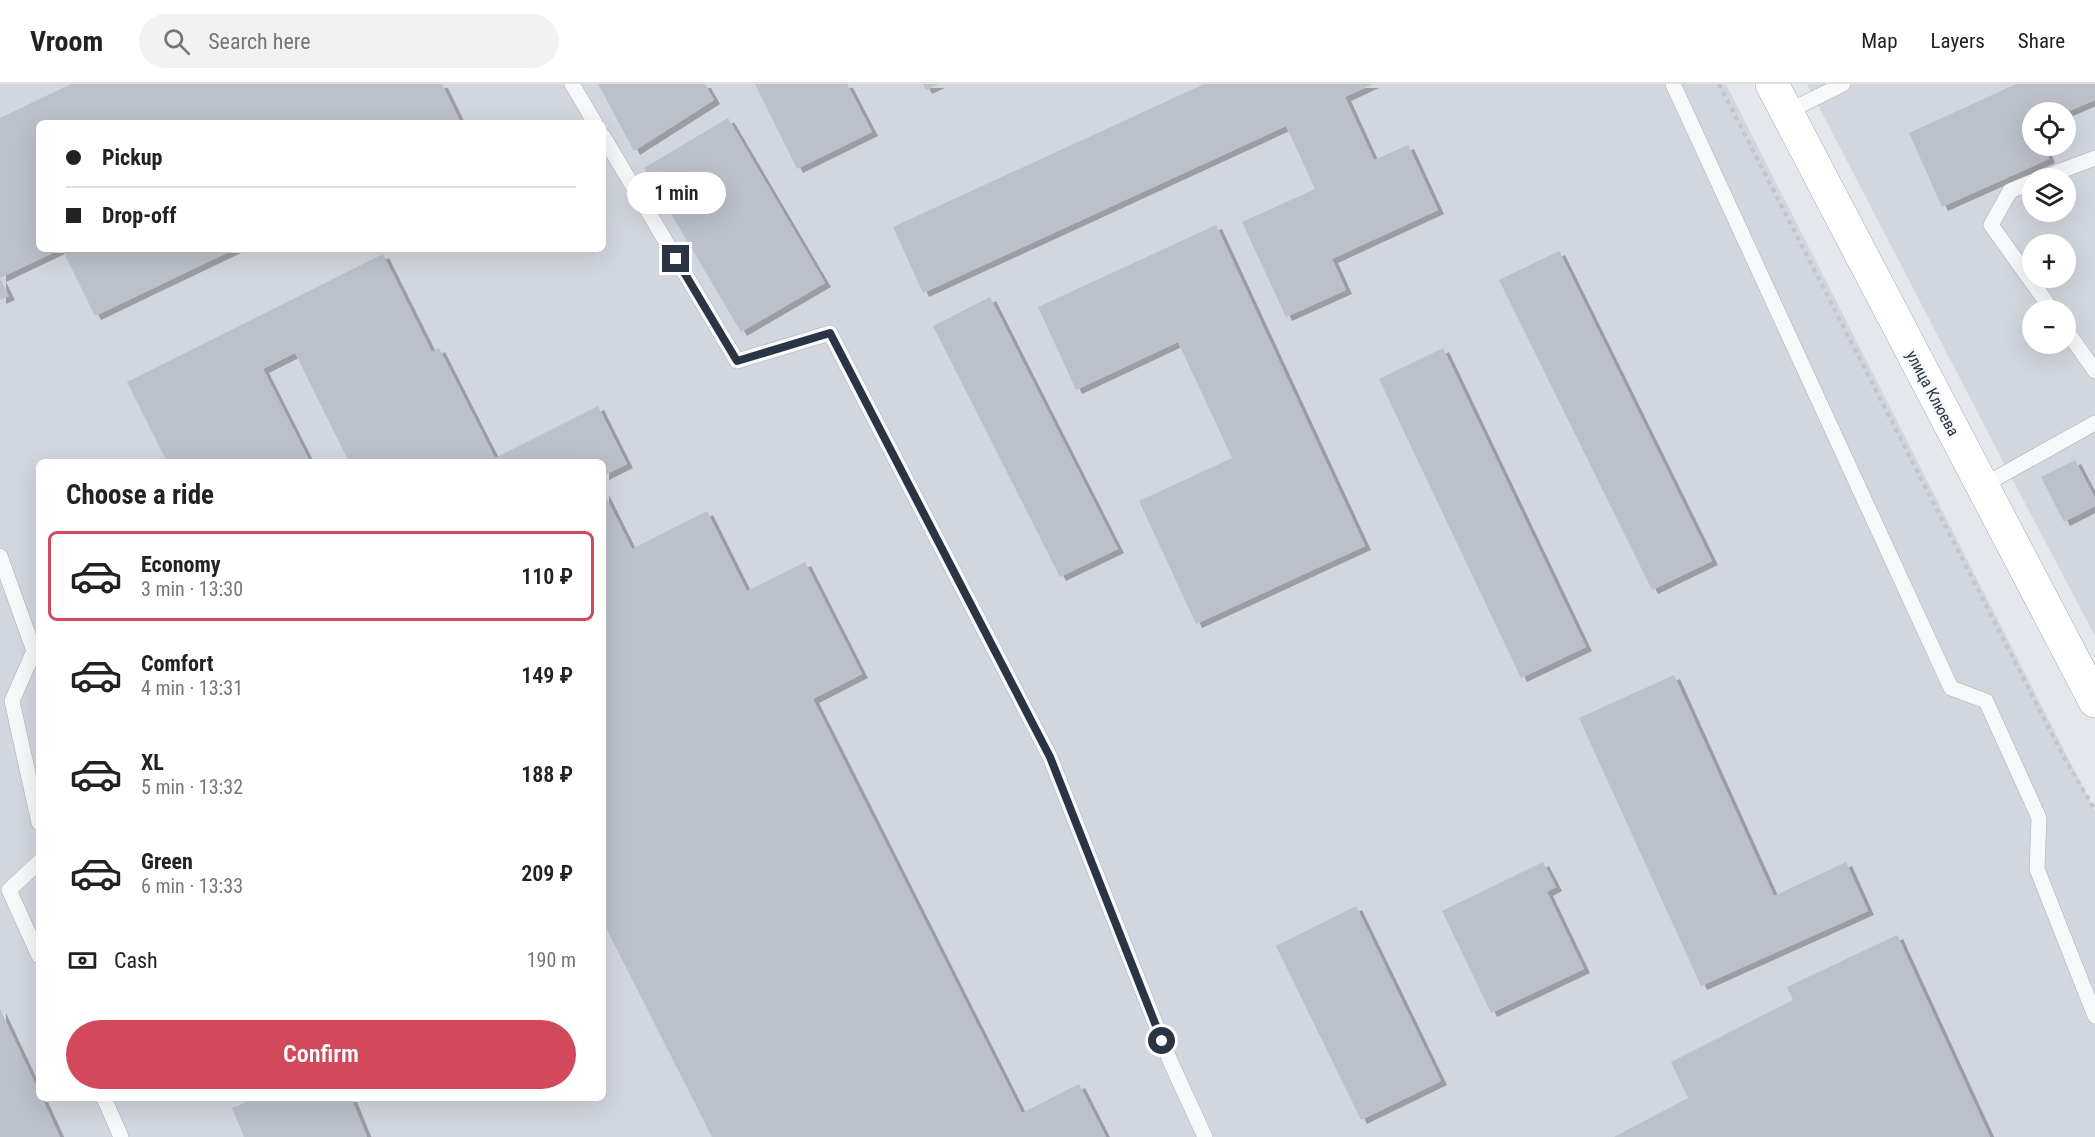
<!DOCTYPE html>
<meta charset="utf-8">
<style>
body{margin:0;font-family:"Roboto Condensed",sans-serif;background:#f2f2f2;color:#222;height:100vh;display:flex;flex-direction:column;font-size:22px;white-space:nowrap}
*{box-sizing:border-box;margin:0}
p{font-size:20px;color:#767676}
.icon{flex:none;width:33px;height:33px;fill:none;stroke:currentColor;stroke-width:2;stroke-linecap:round;stroke-linejoin:round}
.map{position:relative;flex:1;overflow:hidden}
.side{position:absolute;left:36px;top:375px;width:570px;height:642px;display:flex;flex-direction:column;background:#fff;border-radius:9px;box-shadow:0 6px 24px #0002}
.side>*{flex:none}
.guide{position:absolute;left:36px;top:36px;width:570px;height:132px;border-radius:9px;box-shadow:0 6px 24px #0002;display:grid;align-content:center;height:132px;padding:0 30px;background:#fff}
.controls{position:absolute;left:2022px;top:18px;display:grid;gap:12px}
.controls a{display:grid;place-items:center;width:54px;height:54px;border-radius:50%;background:#fff;box-shadow:0 6px 24px #0002;font-size:30px}
.end{position:absolute;width:27px;height:27px;margin:-14px;border:8px solid #2b3445;background:#fff;box-shadow:0 0 0 3px #fff}
.from{border-radius:50%}
.bubble{position:absolute;height:42px;border-radius:21px;background:#fff;box-shadow:0 6px 24px #0002;font-size:20px;font-weight:600;line-height:42px;text-align:center}
.guide b{display:flex;align-items:center;gap:21px;height:57px;font-size:22px}
.guide b+b{border-top:2px solid #e0e0e0}
.guide i{width:15px;height:15px;background:#222}
ul{padding:0;list-style:none}
li{display:flex;align-items:center;gap:18px;height:90px;margin:0 12px 9px;padding:0 18px;border:3px solid transparent;border-radius:9px}
li div{flex:1}
li b{display:block;font-size:22px}
li em{font-style:normal;font-weight:600}
li.on{border-color:#d1495b}
li>.icon{width:54px;height:54px;stroke-width:1.5}
h2{padding:0 30px;font-size:27px;line-height:72px}
.pay{display:flex;align-items:center;gap:15px;height:66px;padding:0 30px;font-size:22px}
.pay p{margin-inline-start:auto}
.cta{display:flex;gap:12px;margin-top:auto;padding:12px 30px}
.cta a{flex:1;height:69px;border-radius:36px;background:#d1495b;color:#fff;font-size:24px;font-weight:600;line-height:69px;text-align:center}
header{display:flex;align-items:center;gap:36px;box-sizing:border-box;height:84px;padding:0 30px;background:#fff;border-bottom:2px solid #e0e0e0}
header strong{font-size:28px}
nav{display:flex;gap:33px;margin-inline-start:auto;font-size:21px}
.search{width:420px;height:54px;background:#f2f2f2;display:flex;align-items:center;gap:15px;box-sizing:border-box;padding:0 21px;border-radius:33px;color:#767676;font-size:22px}
.map>svg:first-child{display:block}
.built{fill:#d2d6de;fill-rule:evenodd}
.building{fill:#bbc0ca;filter:url(#shadow)}
.lines{fill:none;stroke-linecap:round;stroke-linejoin:round}
.service-casing{stroke:#a9aeb7;stroke-width:16}
.primary-casing{stroke:#a3abb8;stroke-width:34}
.path{stroke:#c2c5cb;stroke-width:4;stroke-dasharray:4.5 4.5;stroke-linecap:butt}
.service{stroke:#f7f8fa;stroke-width:15}
.primary{stroke:#fff;stroke-width:33}
.route{stroke:#2b3445;stroke-width:8}
.labels{text-anchor:middle;stroke-width:4.5;stroke-linejoin:round;paint-order:stroke}
.street-label{font-size:16px;fill:#2b3445;stroke:#f4f6f9}
</style>
<header>
<strong>Vroom</strong>
<div class="search"><svg class="icon" aria-label="search" viewBox="0 0 24 24"><circle cx="10" cy="10" r="6"/><path d="M15 15l6 6"/></svg>Search here</div>
<nav><a>Map</a><a>Layers</a><a>Share</a></nav>
</header>
<div class="map">
<svg width="2095" height="1053" viewBox="0 0 2095 1053">
<defs>
<filter id="shadow"><feDropShadow dx="6" dy="4" stdDeviation="0" flood-color="#0004"/></filter>
</defs>
<rect width="100%" height="100%" fill="#e4e7ec"/>
<g class="built">
<path d="M0 0H1726L2095 727V1053H0ZM39 39H603V165H39ZM39 378H603V1014H39Z"/>
<path d="M1807 0H2095V552L2007 385ZM2032 28H2066V62H2032ZM2032 94H2066V128H2032ZM2032 160H2066V194H2032ZM2032 226H2066V260H2032Z"/>
</g>
<g class="building">
<path d="M71 0H442L461 39H39V165H61L0 194 9 212 0 216V34Z"/>
<path d="M598 0H705L714 16 634 67Z"/>
<path d="M755 0H847L872 48 797 85Z"/>
<path d="M923 0H939L926 6Z"/>
<path d="M1204 0H1373L1345 13 1374 76 1408 61 1438 126 1332 175 1346 206 1286 233 1242 138 1315 105 1286 42 923 209 893 143Z"/>
<path d="M2016 0H2095V16L2067 28H2032V62H2044L2049 75 1942 123 1909 49Z"/>
<path d="M728 34 825 199 741 248 644 84Z"/>
<path d="M1216 141 1365 462 1196 540 1139 417 1232 374 1178 258 1076 306 1038 223Z"/>
<path d="M62 165H235L95 232Z"/>
<path d="M1559 167 1712 477 1652 506 1499 196Z"/>
<path d="M383 170 432 268 439 264 495 374 598 322 627 380 603 392V378H349L295 269 263 285 310 378H167L127 298Z"/>
<path d="M990 213 1118 465 1060 493 933 242Z"/>
<path d="M1443 264 1586 563 1521 594 1379 295Z"/>
<path d="M2075 376 2095 414V422L2064 438 2041 393Z"/>
<path d="M603 407 632 465 707 427 747 507 805 478 862 590 813 615 1022 1029 1079 1000 1106 1053H712L603 838Z"/>
<path d="M1674 591 1774 812 1846 778 1868 827 1701 902 1579 634Z"/>
<path d="M1543 778 1556 803 1547 808 1584 885 1491 929 1442 827Z"/>
<path d="M1356 822 1441 997 1361 1036 1276 862Z"/>
<path d="M1897 851 1990 1053H1614L1688 1014 1671 978 1793 916 1787 903Z"/>
<path d="M0 925 39 1008V1014H42L60 1053H0Z"/>
<path d="M256 1014H351L367 1053H244L232 1024Z"/>
</g>
<g class="lines">
<defs>
<g id="service">
<path d="M572 0 595 39"/>
<path d="M1673 0 1951 604 1986 617 2039 734 2037 785 2095 932"/>
<path d="M1787 28 1843 0"/>
<path d="M603 52 737 277 830 249 1050 673 1171 979 1205 1053"/>
<path d="M2042 94 2095 74"/>
<path d="M2032 98 2010 107 1991 141 2052 226"/>
<path d="M2066 246 2095 287"/>
<path d="M1982 402 2095 339"/>
<path d="M0 472 34 567 12 617 39 739"/>
<path d="M39 778 9 806 39 872"/>
<path d="M104 1014 121 1053"/>
</g>
<path id="primary" d="M1772 0 2095 617"/>
</defs>
<use href="#service" class="service-casing"/>
<use href="#primary" class="primary-casing"/>
<path class="path" d="M1719 0 2062 670 2095 726"/>
<use href="#service" class="service"/>
<use href="#primary" class="primary"/>
</g>
<g class="lines">
<path class="route" d="M676 175 737 277 830 249 1050 673 1162 957"/>
</g>
<g class="labels">
<g class="street-label">
<text transform="translate(1933 309) rotate(62)" y="6">улица Клюева</text>
</g>
</g>
</svg>
<div class="controls">
<a><svg class="icon" aria-label="locate" viewBox="0 0 24 24"><circle cx="12" cy="12" r="6"/><path d="M12 2v4M12 18v4M2 12h4M18 12h4"/></svg></a>
<a><svg class="icon" aria-label="layers" viewBox="0 0 24 24"><path d="M12 4l9 5-9 5-9-5zM3 14l9 5 9-5"/></svg></a>
<a>+</a>
<a>−</a>
</div>
<i class="end from" style="left:1162px;top:957px"></i>
<i class="end" style="left:676px;top:175px"></i>
<div class="bubble" style="left:627px;top:88px;width:99px">1 min</div>
<div class="guide">
<b><i class="from"></i>Pickup</b>
<b><i></i>Drop-off</b>
</div>
<section class="side">
<h2>Choose a ride</h2>
<ul>
<li class="on"><svg class="icon" aria-label="car" viewBox="0 0 24 24"><path d="M5 17H2v-5l4-1 3-4h7l3 4 3 1v5h-3M9 17h6M6 11h13"/><circle cx="7" cy="17" r="2"/><circle cx="17" cy="17" r="2"/></svg><div><b>Economy</b><p>3 min · 13:30</p></div><em>110 ₽</em></li>
<li><svg class="icon" aria-label="car" viewBox="0 0 24 24"><path d="M5 17H2v-5l4-1 3-4h7l3 4 3 1v5h-3M9 17h6M6 11h13"/><circle cx="7" cy="17" r="2"/><circle cx="17" cy="17" r="2"/></svg><div><b>Comfort</b><p>4 min · 13:31</p></div><em>149 ₽</em></li>
<li><svg class="icon" aria-label="car" viewBox="0 0 24 24"><path d="M5 17H2v-5l4-1 3-4h7l3 4 3 1v5h-3M9 17h6M6 11h13"/><circle cx="7" cy="17" r="2"/><circle cx="17" cy="17" r="2"/></svg><div><b>XL</b><p>5 min · 13:32</p></div><em>188 ₽</em></li>
<li><svg class="icon" aria-label="car" viewBox="0 0 24 24"><path d="M5 17H2v-5l4-1 3-4h7l3 4 3 1v5h-3M9 17h6M6 11h13"/><circle cx="7" cy="17" r="2"/><circle cx="17" cy="17" r="2"/></svg><div><b>Green</b><p>6 min · 13:33</p></div><em>209 ₽</em></li>
</ul>
<div class="pay"><svg class="icon" aria-label="cash" viewBox="0 0 24 24"><path d="M3 7h18v10H3z"/><circle cx="12" cy="12" r="2"/></svg>Cash<p>190 m</p></div>
<div class="cta"><a>Confirm</a></div>
</section>
</div>
